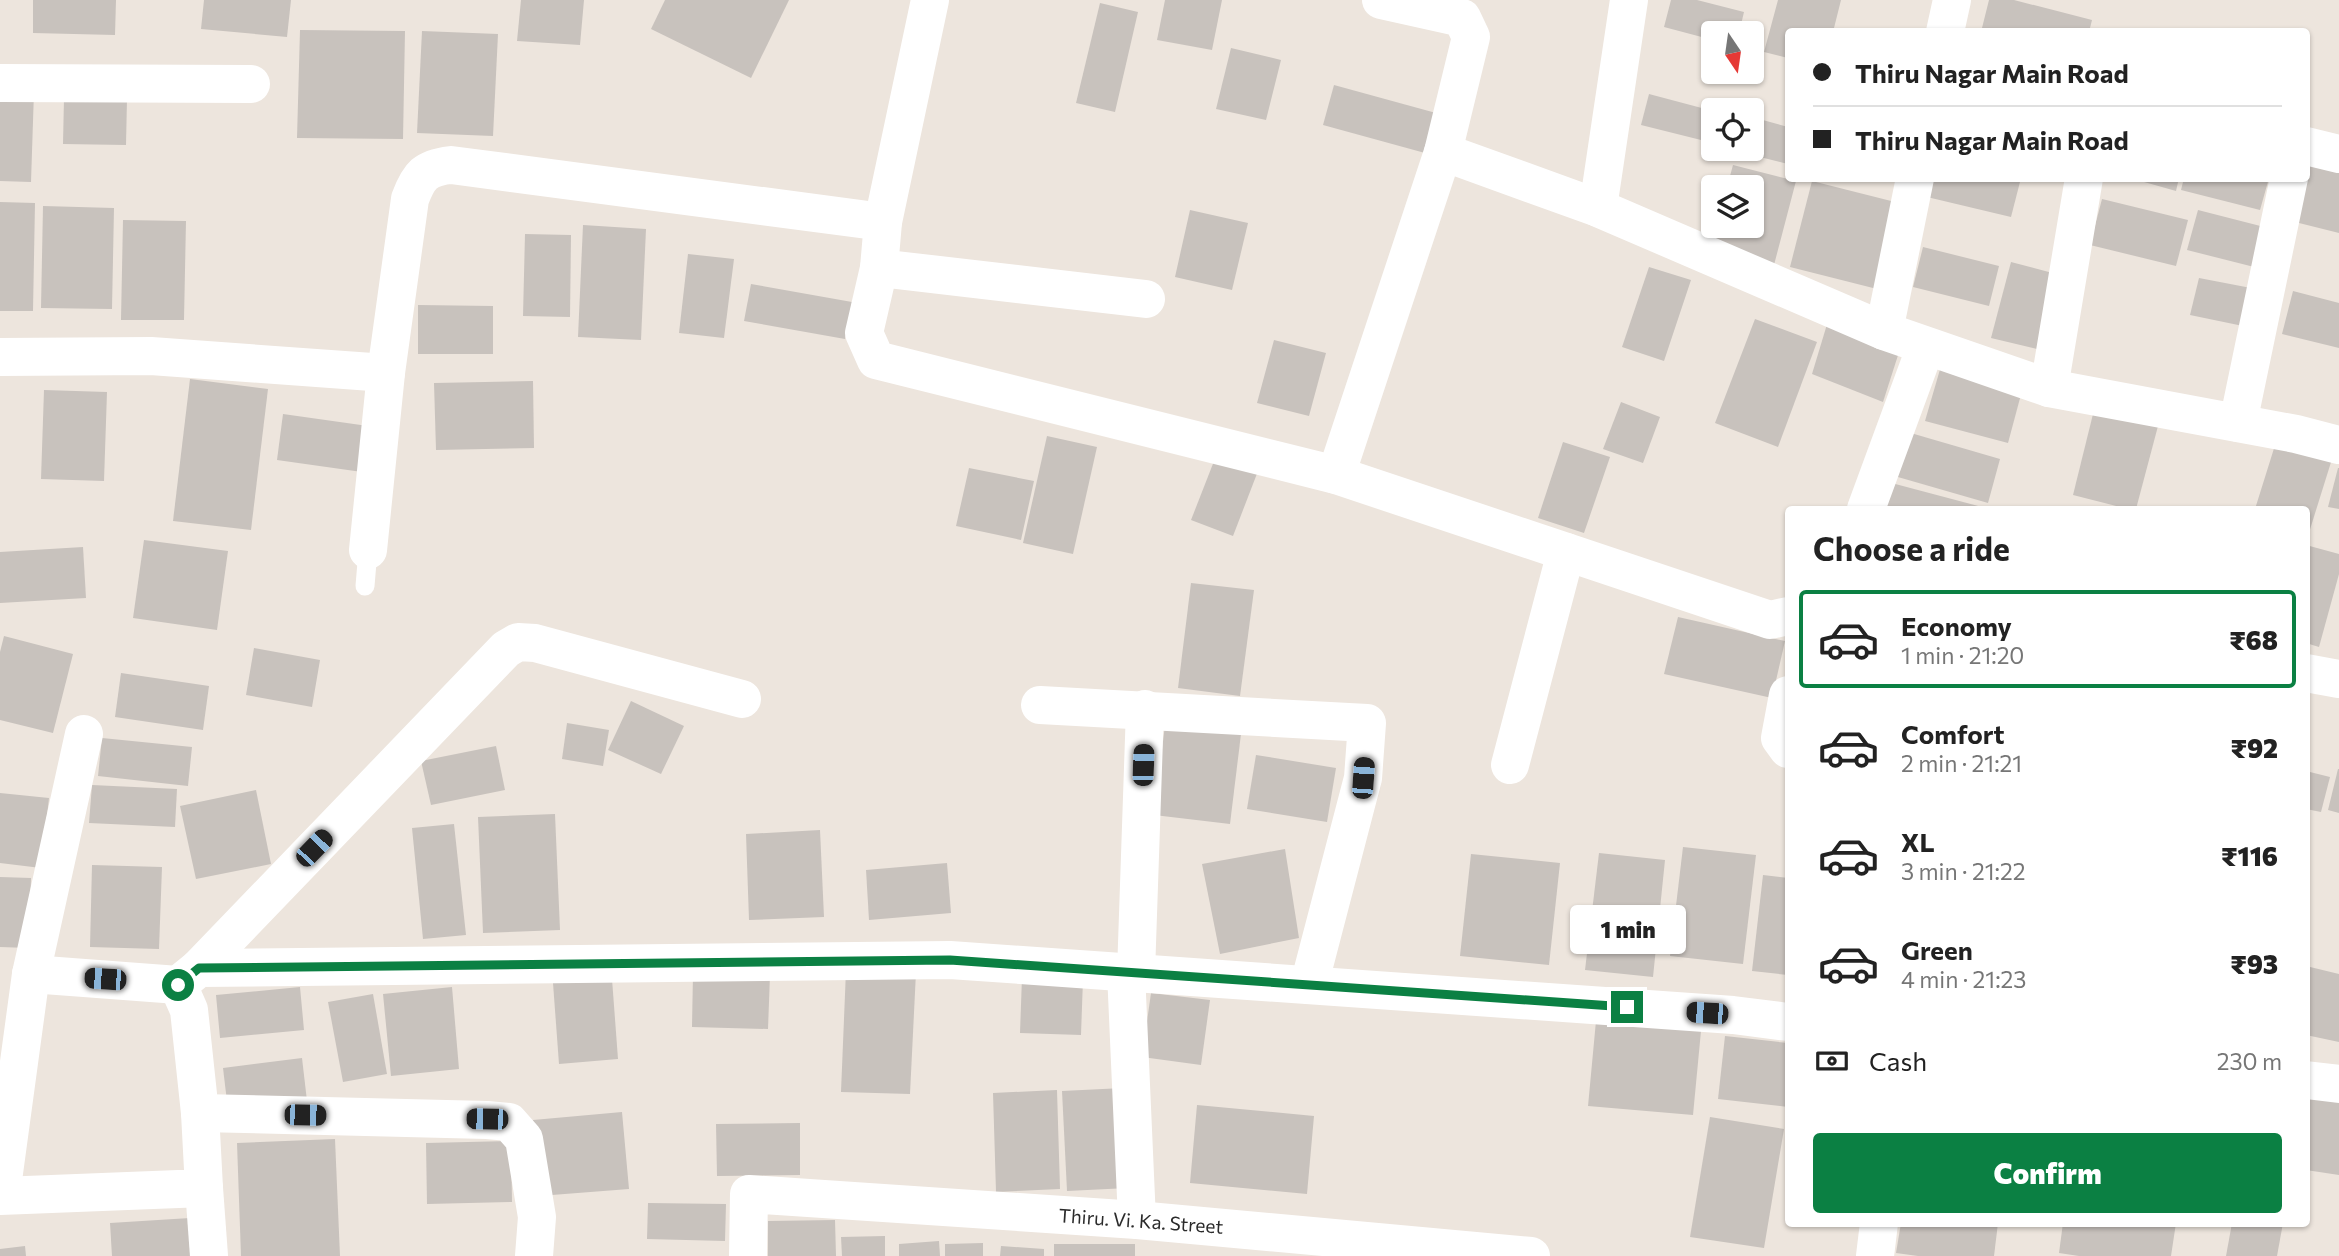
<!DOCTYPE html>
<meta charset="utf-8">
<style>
body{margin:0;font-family:Commissioner,sans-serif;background:#f2f2f2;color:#222;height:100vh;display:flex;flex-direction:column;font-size:26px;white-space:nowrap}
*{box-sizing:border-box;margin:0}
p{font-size:23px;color:#767676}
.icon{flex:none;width:38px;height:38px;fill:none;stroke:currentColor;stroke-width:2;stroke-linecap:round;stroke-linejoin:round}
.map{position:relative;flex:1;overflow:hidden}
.panel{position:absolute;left:1785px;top:506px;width:525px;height:721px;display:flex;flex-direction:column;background:#fff;border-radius:7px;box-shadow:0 2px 5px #0004}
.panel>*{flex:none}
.hud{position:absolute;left:1785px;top:28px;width:525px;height:154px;border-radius:7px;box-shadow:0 2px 5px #0004;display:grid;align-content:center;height:154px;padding:0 28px;background:#fff}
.needle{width:46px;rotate:167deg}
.tools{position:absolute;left:1701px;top:21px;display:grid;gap:14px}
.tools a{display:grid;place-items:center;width:63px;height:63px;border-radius:7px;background:#fff;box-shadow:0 2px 5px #0004;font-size:35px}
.end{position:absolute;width:32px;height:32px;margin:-16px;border:9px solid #0b8043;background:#fff;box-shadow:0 0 0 4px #fff}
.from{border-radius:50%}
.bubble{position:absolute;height:49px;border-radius:7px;background:#fff;box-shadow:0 2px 5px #0004;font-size:23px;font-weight:800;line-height:49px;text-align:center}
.car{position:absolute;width:21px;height:42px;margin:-21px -10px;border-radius:9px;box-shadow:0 0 5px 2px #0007;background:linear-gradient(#222 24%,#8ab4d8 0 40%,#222 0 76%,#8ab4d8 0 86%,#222 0)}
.hud b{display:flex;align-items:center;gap:24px;height:66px;font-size:26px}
.hud b+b{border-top:2px solid #e0e0e0}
.hud i{width:18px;height:18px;background:#222}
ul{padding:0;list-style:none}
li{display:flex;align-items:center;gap:21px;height:98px;margin:0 14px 10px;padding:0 14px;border:4px solid transparent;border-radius:7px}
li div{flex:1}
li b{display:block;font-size:26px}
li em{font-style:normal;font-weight:800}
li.on{border-color:#0b8043}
li>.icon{width:63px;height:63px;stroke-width:1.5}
h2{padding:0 28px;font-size:32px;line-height:84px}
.pay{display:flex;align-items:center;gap:18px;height:77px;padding:0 28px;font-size:26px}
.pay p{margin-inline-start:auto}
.button{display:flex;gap:14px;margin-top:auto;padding:14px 28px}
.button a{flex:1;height:80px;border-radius:7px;background:#0b8043;color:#fff;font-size:28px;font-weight:800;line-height:80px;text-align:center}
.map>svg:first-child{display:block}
.building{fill:#c8c2bd}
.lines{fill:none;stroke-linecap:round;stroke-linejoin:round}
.service{stroke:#fff;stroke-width:19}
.minor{stroke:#fff;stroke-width:38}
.route{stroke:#0b8043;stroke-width:9}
.labels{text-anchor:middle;stroke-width:7;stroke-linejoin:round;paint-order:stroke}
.street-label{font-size:19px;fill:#2b2b2b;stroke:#fff}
</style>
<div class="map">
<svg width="2339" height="1256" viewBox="0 0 2339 1256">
<rect width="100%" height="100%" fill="#ede5dd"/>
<g class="building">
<path d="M33 0H116L115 35 33 33Z"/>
<path d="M204 0H291L287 37 201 29Z"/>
<path d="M521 0H584L580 45 517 41Z"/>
<path d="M665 0H789L751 78 651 29Z"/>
<path d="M1165 0H1222L1212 50 1157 40Z"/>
<path d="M1671 0H1697L1744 12 1739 33H1713V40L1664 27Z"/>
<path d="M1778 0H1841L1833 32H1788V58L1764 52Z"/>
<path d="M1989 0H2014L2092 20 2089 32H1981Z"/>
<path d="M1100 3 1138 12 1115 112 1076 103Z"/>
<path d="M300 30 405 31 403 139 297 138Z"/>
<path d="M422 31 498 34 493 136 417 133Z"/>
<path d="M1231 48 1281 60 1266 120 1216 109Z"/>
<path d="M1334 85 1436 113 1425 153 1323 125Z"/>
<path d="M0 91H34L31 182 0 181Z"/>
<path d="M1649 94 1713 111V143L1641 125Z"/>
<path d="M64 98 127 99 126 145 63 144Z"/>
<path d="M1752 117 1788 127V164L1732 150 1752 149Z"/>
<path d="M1733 165 1796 181 1774 265 1711 248 1717 226H1752V187H1727Z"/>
<path d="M2310 165 2339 172V233L2295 222Z"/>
<path d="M1932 178H2021L2011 217 1927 197Z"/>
<path d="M2130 178H2179L2176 191Z"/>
<path d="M2184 178H2269L2260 210 2181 190Z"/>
<path d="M1812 181 1903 204 1881 290 1790 267Z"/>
<path d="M2102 199 2188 220 2176 266 2090 245Z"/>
<path d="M0 202 35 203 33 311H0Z"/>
<path d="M43 206 114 208 112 309 41 308Z"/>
<path d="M1190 210 1248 223 1232 290 1175 277Z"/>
<path d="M2198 210 2276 230 2266 270 2187 250Z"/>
<path d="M123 220 186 221 184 320H121Z"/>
<path d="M583 225 646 229 641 340 578 337Z"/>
<path d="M525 234 571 235 570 317 523 316Z"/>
<path d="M1923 247 1999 266 1989 306 1913 287Z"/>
<path d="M688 254 734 259 724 338 679 333Z"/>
<path d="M2011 262 2060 275 2041 350 1991 338Z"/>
<path d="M1649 267 1691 280 1664 361 1622 347Z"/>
<path d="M2199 278 2251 288 2243 326 2190 315Z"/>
<path d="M751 284 852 302 845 339 744 321Z"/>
<path d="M2293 291 2339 303V348L2282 334Z"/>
<path d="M418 305 493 306V354H418Z"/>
<path d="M1755 319 1817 342 1778 447 1715 423Z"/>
<path d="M1828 321 1900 349 1883 402 1812 374Z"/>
<path d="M1274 340 1326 353 1309 416 1257 403Z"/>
<path d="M1941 366 2023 387 2008 443 1925 421Z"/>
<path d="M190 379 268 389 251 530 173 521Z"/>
<path d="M533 381 534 448 436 450 434 383Z"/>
<path d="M44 390 107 392 104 481 41 479Z"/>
<path d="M1621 402 1660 417 1643 463 1603 449Z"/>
<path d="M2094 410 2158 426 2136 509H2128L2073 495Z"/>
<path d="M283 414 368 426 362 472 277 460Z"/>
<path d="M1897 429 2000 459 1988 503 1884 473Z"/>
<path d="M1047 436 1097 447 1073 554 1023 543Z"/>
<path d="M1563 442 1610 457 1584 533 1538 518Z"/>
<path d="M2276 442 2332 459 2307 539 2306 509H2255Z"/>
<path d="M1216 456 1258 471 1233 536 1191 520Z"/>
<path d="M969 468 1034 481 1021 540 956 526Z"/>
<path d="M2338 468H2339V509L2328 507Z"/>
<path d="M1884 481 1982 507V509H1877Z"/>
<path d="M144 540 228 551 217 630 133 618Z"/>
<path d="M2306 545 2339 554V574L2319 647 2306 643Z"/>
<path d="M83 547 86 598 0 603V552Z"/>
<path d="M1191 583 1254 590 1240 696 1178 688Z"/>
<path d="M1678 617 1785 641 1772 698 1664 674Z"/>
<path d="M4 636 73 654 53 733 0 720V652Z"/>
<path d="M254 648 320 660 312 707 246 695Z"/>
<path d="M121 673 209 686 203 730 115 717Z"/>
<path d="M631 701 684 726 661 774 608 750Z"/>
<path d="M567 723 609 730 603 766 562 759Z"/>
<path d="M1165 725 1241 734 1230 824 1154 815Z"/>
<path d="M102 738 192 747 188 786 98 776Z"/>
<path d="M496 746 505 790 431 805 421 761Z"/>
<path d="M1256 755 1336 768 1327 822 1247 809Z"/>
<path d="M2338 769H2339V813L2328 810Z"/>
<path d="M2306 771 2330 777 2321 812 2306 809Z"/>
<path d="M92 785 177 789 175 827 89 823Z"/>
<path d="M256 790 271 864 196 879 180 806Z"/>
<path d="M0 793 49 798 41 868 0 863Z"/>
<path d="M555 814 560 930 483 933 478 817Z"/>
<path d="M454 824 466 935 423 939 412 828Z"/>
<path d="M820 830 824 917 749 920 746 834Z"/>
<path d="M1683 847 1756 855 1743 964 1670 956Z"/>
<path d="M1285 849 1299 938 1220 954 1202 864Z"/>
<path d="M1599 853 1665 860 1653 977 1585 970Z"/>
<path d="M1471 854 1560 863 1549 965 1460 956Z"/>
<path d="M947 863 951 913 869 920 866 870Z"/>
<path d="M92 865 162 867 159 949 90 947Z"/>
<path d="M1763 875 1788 878V975L1752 971Z"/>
<path d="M0 877 31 878 29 948 0 947Z"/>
<path d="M2306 966 2339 974V1042L2306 1035Z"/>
<path d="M846 970 916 972 910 1094 841 1092Z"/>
<path d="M693 974 770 975 768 1029 692 1027Z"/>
<path d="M1022 977 1083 979 1081 1035 1020 1033Z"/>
<path d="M612 979 618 1059 559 1064 553 983Z"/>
<path d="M300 987 304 1030 220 1038 216 995Z"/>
<path d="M452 987 459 1069 391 1076 383 994Z"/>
<path d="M1151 993 1210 1000 1201 1065 1142 1057Z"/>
<path d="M373 994 387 1074 343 1082 328 1002Z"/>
<path d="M1596 1021 1701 1031 1693 1115 1588 1106Z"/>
<path d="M1725 1036 1788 1043V1107L1718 1099Z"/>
<path d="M302 1058 307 1101 228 1110 223 1068Z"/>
<path d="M1123 1088 1128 1188 1067 1191 1062 1091Z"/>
<path d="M1057 1090 1060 1189 996 1192 993 1093Z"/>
<path d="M2306 1097 2339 1102V1175L2306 1170Z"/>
<path d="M1197 1105 1314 1116 1307 1194 1190 1183Z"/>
<path d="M622 1112 629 1189 539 1196 533 1120Z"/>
<path d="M1710 1117 1784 1129 1764 1248 1690 1237Z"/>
<path d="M800 1123V1175L717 1176 716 1124Z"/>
<path d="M335 1139 340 1256H241L237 1143Z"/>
<path d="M511 1141 512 1202 427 1204 426 1143Z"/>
<path d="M648 1203 726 1204 725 1241 647 1239Z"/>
<path d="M190 1218 192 1256H112L110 1223Z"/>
<path d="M835 1220 836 1256H768V1221Z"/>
<path d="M1901 1223H1998L1994 1256H1918L1896 1253Z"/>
<path d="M2063 1223H2176L2171 1256H2079L2059 1253Z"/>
<path d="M2232 1223H2283L2277 1256H2226Z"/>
<path d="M885 1236V1256H842L841 1237Z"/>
<path d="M939 1241 940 1256H899V1244Z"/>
<path d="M983 1243V1256H945V1244Z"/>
<rect x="1054" y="1244" width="81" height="12"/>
<path d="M25 1246 26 1256H0V1249Z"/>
<path d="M1001 1246 1044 1249V1256H1000Z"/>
</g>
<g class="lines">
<path class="service" d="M365 586 368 550"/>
<g class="minor">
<path d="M930 0 883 222 879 268 864 333 876 360 1336 475 1770 620 1788 616"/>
<path d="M1945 32 1952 0"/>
<path d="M0 83 251 84"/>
<path d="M2306 146 2339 154"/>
<path d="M1443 152 1598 208 1884 331 2049 388 2296 434 2339 445"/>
<path d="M1598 208 1629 0"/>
<path d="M879 268 1146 299"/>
<path d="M1884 331 1915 178"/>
<path d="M0 357 151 356 386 373"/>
<path d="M2049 388 2084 178"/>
<path d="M2238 423 2289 178"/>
<path d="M1336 475 1443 152 1471 37 1462 18 1381 0"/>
<path d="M1866 509 1926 346"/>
<path d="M368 550 386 373 410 199C419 175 425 168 451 165L883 222"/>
<path d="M2306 673 2339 679"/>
<path d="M1788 695 1780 738 1788 749"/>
<path d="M1040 705 1367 723 1363 778 1309 985"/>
<path d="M1510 765 1566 552"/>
<path d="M199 968 506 649 518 642 535 643 742 699"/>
<path d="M1126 972 1137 1220"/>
<path d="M1136 973 1145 709"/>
<path d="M31 974 178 985"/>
<path d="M2306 1080 2339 1084"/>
<path d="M200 1113 487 1120 509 1122 524 1139 537 1217 534 1256"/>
<path d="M204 1188 209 1256"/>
<path d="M1 1195 31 974 84 734"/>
<path d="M0 1196 204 1188 200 1113 189 1010 178 985 199 968 950 960 1733 1015 1788 1022"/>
<path d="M748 1256 749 1194 1137 1220 1531 1256"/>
<path d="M1875 1256 1879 1223"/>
</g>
</g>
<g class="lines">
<path class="route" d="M178 985 199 968 950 960 1627 1007"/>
</g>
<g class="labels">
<g class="street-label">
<text transform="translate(1141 1221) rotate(4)" y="7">Thiru. Vi. Ka. Street</text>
</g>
</g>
</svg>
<div class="tools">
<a><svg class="needle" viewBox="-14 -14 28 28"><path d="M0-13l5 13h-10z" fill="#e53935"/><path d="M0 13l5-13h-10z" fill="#767676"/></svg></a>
<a><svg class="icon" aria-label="locate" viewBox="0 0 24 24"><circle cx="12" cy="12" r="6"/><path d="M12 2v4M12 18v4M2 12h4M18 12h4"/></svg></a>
<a><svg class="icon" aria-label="layers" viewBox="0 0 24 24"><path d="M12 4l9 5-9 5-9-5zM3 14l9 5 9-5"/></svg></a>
</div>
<i class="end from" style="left:178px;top:985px"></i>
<i class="end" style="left:1627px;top:1007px"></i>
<div class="bubble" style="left:1570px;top:905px;width:116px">1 min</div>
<i class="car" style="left:1143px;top:765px;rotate:2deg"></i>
<i class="car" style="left:1363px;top:778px;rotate:4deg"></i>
<i class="car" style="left:314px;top:848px;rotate:44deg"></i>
<i class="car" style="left:105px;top:979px;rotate:274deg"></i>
<i class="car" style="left:1707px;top:1013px;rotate:274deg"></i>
<i class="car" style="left:305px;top:1115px;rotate:91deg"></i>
<i class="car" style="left:487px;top:1119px;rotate:271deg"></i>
<div class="hud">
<b><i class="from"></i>Thiru Nagar Main Road</b>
<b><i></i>Thiru Nagar Main Road</b>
</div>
<section class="panel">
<h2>Choose a ride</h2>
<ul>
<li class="on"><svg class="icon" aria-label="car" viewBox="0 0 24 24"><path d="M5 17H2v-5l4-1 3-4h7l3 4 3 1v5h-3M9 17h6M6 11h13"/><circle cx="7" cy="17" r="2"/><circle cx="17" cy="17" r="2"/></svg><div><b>Economy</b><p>1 min · 21:20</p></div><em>₹68</em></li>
<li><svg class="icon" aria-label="car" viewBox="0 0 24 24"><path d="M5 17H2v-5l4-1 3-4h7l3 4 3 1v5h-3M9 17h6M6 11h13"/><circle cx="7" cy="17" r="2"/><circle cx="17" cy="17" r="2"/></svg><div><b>Comfort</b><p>2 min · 21:21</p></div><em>₹92</em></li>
<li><svg class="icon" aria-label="car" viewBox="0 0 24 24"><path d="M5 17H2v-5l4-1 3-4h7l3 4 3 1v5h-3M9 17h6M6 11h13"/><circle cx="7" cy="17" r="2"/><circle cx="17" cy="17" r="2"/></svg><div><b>XL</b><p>3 min · 21:22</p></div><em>₹116</em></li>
<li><svg class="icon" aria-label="car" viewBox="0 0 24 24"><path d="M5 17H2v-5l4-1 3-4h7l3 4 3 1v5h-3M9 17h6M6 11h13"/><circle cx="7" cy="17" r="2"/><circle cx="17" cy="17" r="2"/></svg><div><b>Green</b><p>4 min · 21:23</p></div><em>₹93</em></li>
</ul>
<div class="pay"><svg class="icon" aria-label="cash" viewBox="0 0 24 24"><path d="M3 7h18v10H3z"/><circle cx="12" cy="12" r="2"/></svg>Cash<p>230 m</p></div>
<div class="button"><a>Confirm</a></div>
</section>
</div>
